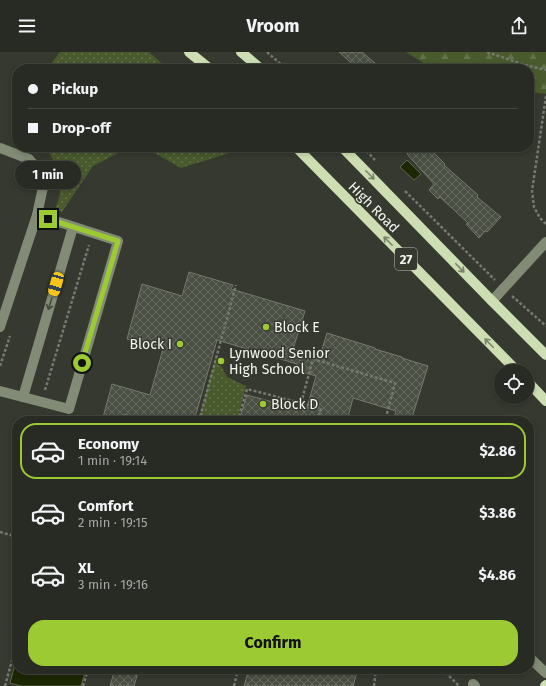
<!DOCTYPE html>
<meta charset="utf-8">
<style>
body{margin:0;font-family:"Fira Sans",sans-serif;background:#30332b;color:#f1f3f6;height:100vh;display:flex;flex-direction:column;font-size:15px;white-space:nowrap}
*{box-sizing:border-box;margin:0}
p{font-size:13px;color:#a5a7a6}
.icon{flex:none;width:22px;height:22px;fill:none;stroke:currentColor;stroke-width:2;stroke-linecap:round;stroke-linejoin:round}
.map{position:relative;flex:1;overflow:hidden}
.details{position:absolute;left:12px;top:364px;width:522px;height:258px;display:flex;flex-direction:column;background:#282b23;border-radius:16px;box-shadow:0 2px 6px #0003,0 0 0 1px #444741}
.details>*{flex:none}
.banner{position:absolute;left:12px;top:12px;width:522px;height:88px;border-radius:16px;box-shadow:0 2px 6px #0003,0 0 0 1px #444741;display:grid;align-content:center;height:88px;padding:0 16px;background:#282b23}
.tools{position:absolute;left:494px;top:312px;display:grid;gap:8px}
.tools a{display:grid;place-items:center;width:40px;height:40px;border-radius:50%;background:#282b23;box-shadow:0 2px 6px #0003,0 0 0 1px #444741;font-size:20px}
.end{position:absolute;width:18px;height:18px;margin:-9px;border:5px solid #9cca32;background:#111;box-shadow:0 0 0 2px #111}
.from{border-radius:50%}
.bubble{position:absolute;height:28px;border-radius:14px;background:#282b23;box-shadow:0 2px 6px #0003,0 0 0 1px #444741;font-size:13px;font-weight:700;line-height:28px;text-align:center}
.car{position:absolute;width:12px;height:24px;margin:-12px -6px;border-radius:5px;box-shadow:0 0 3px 1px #0007;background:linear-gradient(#f5c518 24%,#345 0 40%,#f5c518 0 76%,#345 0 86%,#f5c518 0)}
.banner b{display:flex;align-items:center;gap:14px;height:38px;font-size:15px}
.banner b+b{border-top:1px solid #444741}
.banner i{width:10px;height:10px;background:#f1f3f6}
ul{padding:7px 0 0;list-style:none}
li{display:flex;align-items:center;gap:12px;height:56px;margin:0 8px 6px;padding:0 8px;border:2px solid transparent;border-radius:16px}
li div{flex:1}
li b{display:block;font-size:15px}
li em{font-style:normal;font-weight:700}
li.on{border-color:#9cca32}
li>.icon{width:36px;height:36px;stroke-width:1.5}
.cta{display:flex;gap:8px;margin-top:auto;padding:8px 16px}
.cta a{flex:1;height:46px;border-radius:16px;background:#9cca32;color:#111;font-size:16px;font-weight:700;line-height:46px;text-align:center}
header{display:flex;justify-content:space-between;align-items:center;height:52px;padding:0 16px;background:#282b23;font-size:18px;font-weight:700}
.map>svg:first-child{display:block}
.grass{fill:url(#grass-dots)}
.forest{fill:url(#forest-firs)}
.water{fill:#1c2804;stroke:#5c664a}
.building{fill:url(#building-cross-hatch);stroke:#74786d}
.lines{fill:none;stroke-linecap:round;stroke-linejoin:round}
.path{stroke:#757970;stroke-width:2.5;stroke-dasharray:3 2;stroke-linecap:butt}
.minor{stroke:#828b75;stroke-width:10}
.major{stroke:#cddfb2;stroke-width:10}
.oneway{stroke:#79846a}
.oneway2{stroke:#44493d}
.route{stroke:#9cca32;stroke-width:5}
.poi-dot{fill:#9cca32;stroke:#35392f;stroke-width:1.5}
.labels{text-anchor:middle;stroke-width:3;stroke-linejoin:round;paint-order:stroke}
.shield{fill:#35392f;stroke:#babdb5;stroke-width:1}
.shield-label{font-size:13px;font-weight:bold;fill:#f3f6ef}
.street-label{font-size:14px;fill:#f3f6ef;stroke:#35392f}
.poi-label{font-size:14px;fill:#f3f6ef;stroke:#35392f;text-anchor:start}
</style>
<header><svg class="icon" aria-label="menu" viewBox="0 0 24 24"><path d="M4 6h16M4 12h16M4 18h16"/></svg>Vroom<svg class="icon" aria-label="share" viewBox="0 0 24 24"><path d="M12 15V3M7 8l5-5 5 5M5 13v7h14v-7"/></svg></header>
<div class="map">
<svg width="546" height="634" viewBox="0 0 546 634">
<defs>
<pattern id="grass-dots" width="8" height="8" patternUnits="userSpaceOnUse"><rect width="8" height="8" fill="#495a2c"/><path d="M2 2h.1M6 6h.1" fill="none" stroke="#64724b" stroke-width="1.8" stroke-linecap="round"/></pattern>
<pattern id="forest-firs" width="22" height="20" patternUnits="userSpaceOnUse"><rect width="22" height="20" fill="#495a2c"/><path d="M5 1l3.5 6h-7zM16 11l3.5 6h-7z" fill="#64724b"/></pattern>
<pattern id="building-cross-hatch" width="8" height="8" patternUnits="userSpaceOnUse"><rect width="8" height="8" fill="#4a4f44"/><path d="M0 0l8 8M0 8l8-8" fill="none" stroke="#65695f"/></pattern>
</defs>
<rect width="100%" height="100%" fill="#35392f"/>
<g class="grass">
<path d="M60 0H149L168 17H47Z"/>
<path d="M46 95H130L93 114 62 160 55 157C57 152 60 145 60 139 62 124 53 107 46 95Z"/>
<path d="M144 95H249L181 116Z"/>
<path d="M216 304 227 325 246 334 237 369H198Z"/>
</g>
<path class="forest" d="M406 0H546V42L529 40V17H433Z"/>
<g class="water">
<path d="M407 108 421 122 414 128 400 115Z"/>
<path d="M17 604V617H86L81 634H21L10 631Z"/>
</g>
<g class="building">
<path d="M339 0H362L382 17H358Z"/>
<path d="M414 95H428L445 112 444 113 478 143 477 145 501 165 487 180 485 179 479 186 466 172 468 171 440 145 438 147 429 138 434 132 407 102Z"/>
<path d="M189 220 233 233 231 237 305 259 293 297 320 304 327 281 375 296V297L402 305V306L428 314 411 369H393L396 359 353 346 347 369H239L247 343 306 359 316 324 295 318 297 312 217 288 194 369H148L124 362V369H102L112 332 150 343 163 297 127 287 142 232 182 244Z"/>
<path d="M115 617H139L134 634H110Z"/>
<path d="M249 617H358L353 634H244Z"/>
</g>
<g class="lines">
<g class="path">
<path d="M267 0 286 17"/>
<path d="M487 0 525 13 546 18"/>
<path d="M546 44 532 139 534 155 540 166 546 172"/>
<path d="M363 95 375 108"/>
<path d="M405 139 495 228"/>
<path d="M512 244 546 274"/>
<path d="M0 314 10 284"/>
<path d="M45 338 89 193"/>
<path d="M301 351 313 307 395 331 385 369"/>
<path d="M199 369 236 233"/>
<path d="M238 369 247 337 321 356 318 369"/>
<path d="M0 480 17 485"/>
<path d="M442 617 459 634"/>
<path d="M5 634 17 590"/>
<path d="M83 634 88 617"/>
<path d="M234 634 238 617"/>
<path d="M374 634 376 617"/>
</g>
<g class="minor">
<path d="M0 96 29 107 39 118 43 135 37 163 0 275"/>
<path d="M492 249 546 190"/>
<path d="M0 339 69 357 118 189 37 163"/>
<path d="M23 345 73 175"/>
<path d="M529 605 546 621"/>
<path d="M473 632 475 634"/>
</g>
<g class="major">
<path d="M189 0 210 17"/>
<path d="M241 0 261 17"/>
<path d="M296 95 517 319"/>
<path d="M342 95 492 249 546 303"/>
<path d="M527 329 546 349"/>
<path d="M545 634 546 633"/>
</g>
</g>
<defs><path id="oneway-shaft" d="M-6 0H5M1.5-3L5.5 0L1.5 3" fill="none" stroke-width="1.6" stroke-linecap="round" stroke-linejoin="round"/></defs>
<g class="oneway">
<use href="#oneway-shaft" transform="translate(370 123) rotate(45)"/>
<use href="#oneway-shaft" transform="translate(388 189) rotate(-135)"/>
<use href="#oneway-shaft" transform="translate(460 216) rotate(46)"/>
<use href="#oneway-shaft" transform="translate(489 291) rotate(-135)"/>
</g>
<use class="oneway2" href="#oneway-shaft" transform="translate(50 252) rotate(107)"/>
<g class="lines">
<path class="route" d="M48 167 118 189 82 311"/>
</g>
<g class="poi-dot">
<circle cx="266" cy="275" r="4"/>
<circle cx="180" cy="292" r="4"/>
<circle cx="221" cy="309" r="4"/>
<circle cx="263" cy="352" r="4"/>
</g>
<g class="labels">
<rect class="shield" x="395" y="196" width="22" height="22" rx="3"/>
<g class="shield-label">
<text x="406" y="212">27</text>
</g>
<g class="street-label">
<text transform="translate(374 155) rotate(45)" y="5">High Road</text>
</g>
<g class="poi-label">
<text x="274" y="280">Block E</text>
<text x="172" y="297" text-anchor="end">Block I</text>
<text x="229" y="306">Lynwood Senior<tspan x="229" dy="16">High School</tspan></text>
<text x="271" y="357">Block D</text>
</g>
</g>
</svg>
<div class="tools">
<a><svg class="icon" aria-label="locate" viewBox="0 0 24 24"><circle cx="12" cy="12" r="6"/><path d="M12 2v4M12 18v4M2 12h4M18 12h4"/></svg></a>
</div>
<i class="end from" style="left:82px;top:311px"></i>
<i class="end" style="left:48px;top:167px"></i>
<div class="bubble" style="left:15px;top:109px;width:66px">1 min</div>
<i class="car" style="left:56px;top:232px;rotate:196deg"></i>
<div class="banner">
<b><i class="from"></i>Pickup</b>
<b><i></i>Drop-off</b>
</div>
<section class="details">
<ul>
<li class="on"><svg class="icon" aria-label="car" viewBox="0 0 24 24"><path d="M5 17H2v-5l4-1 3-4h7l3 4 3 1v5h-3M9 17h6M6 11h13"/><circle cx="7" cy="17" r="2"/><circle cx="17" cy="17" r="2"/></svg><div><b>Economy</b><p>1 min · 19:14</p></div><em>$2.86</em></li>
<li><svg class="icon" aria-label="car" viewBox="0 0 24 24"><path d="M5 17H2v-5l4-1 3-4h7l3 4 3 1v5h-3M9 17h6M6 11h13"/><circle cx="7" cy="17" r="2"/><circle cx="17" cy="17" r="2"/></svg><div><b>Comfort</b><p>2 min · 19:15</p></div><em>$3.86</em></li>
<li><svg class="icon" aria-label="car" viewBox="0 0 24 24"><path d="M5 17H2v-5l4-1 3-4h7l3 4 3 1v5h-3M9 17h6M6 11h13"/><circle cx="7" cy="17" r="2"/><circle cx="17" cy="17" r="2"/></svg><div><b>XL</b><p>3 min · 19:16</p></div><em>$4.86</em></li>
</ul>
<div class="cta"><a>Confirm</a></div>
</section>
</div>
